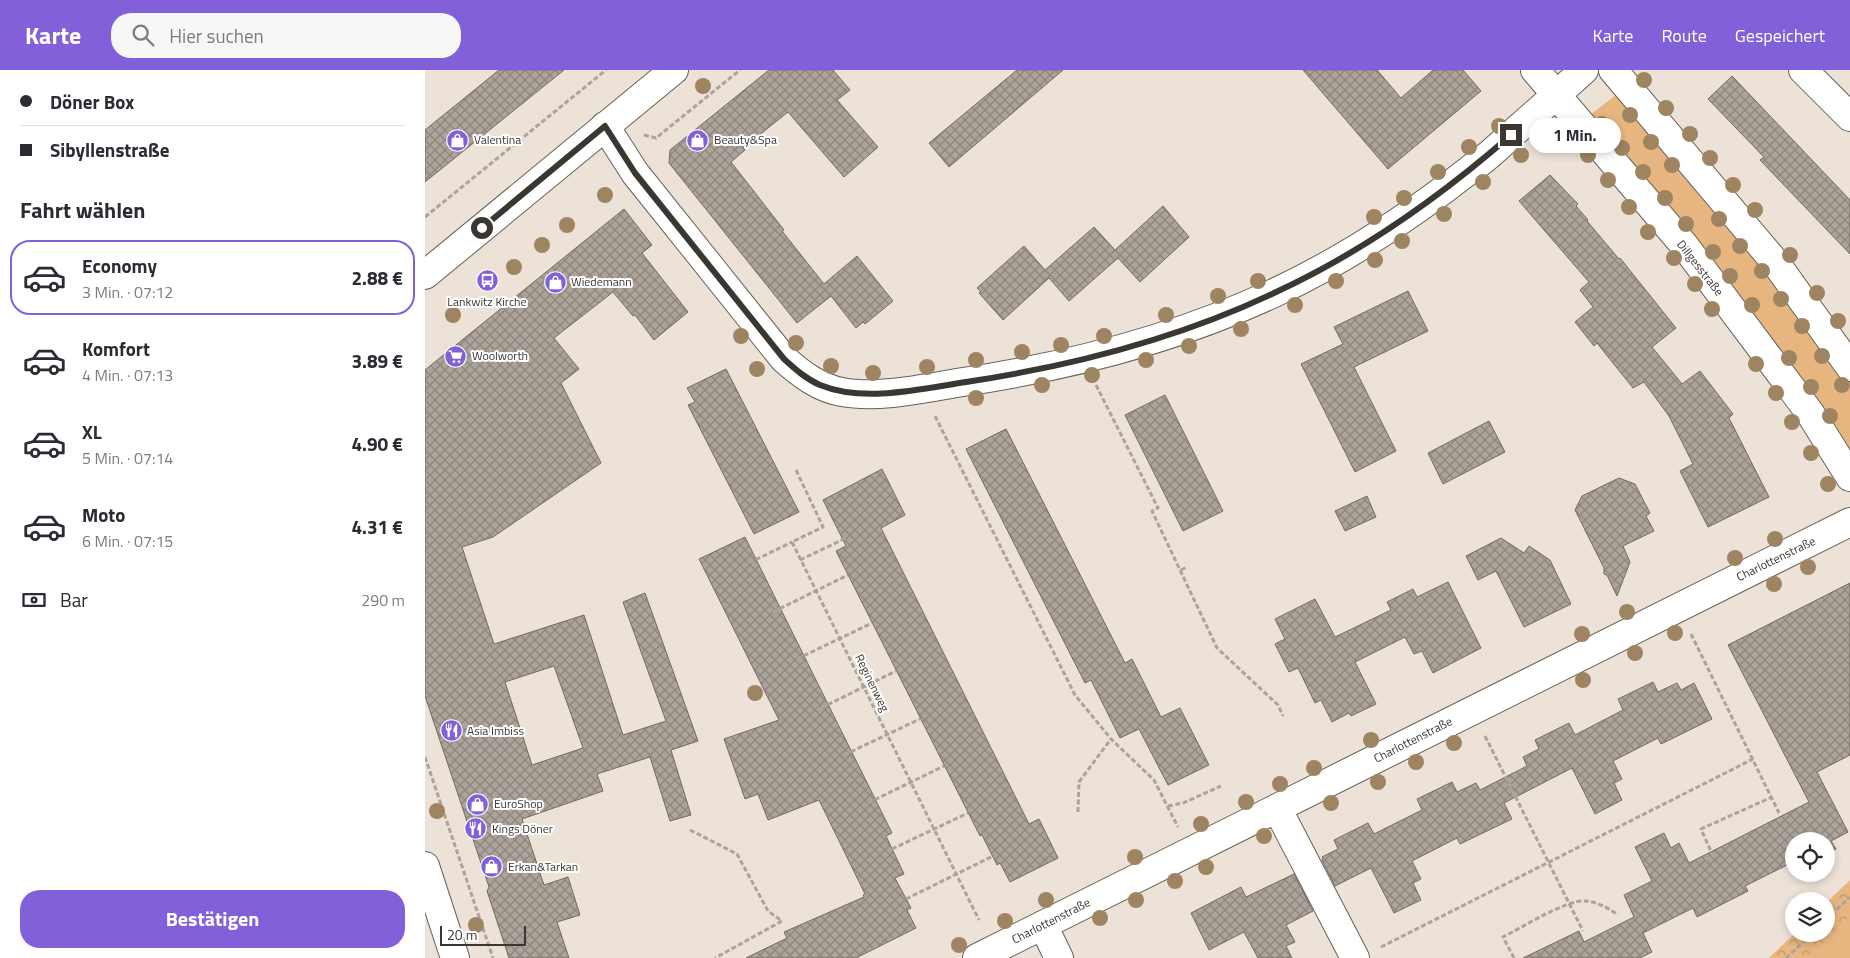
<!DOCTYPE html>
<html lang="de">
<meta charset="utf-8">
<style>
body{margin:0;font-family:"Titillium Web",sans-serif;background:#f7f7f7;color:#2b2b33;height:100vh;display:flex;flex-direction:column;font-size:19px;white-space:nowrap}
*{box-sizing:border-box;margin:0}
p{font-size:16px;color:#7c7c81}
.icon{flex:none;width:28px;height:28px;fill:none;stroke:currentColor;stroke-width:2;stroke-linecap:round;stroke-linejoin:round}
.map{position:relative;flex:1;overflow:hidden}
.side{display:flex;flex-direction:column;background:#fff;width:425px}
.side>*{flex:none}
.banner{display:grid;align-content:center;height:110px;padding:0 20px;background:#fff}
.fabs{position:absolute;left:1360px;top:762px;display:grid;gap:10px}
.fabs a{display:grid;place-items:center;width:50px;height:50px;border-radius:50%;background:#fff;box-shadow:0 2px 8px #0003;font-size:25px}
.scale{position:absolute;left:15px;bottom:12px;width:86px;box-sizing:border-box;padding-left:5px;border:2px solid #3a3632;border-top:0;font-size:14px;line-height:18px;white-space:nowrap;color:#3a3632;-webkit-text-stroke:4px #fff;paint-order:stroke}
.end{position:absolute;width:22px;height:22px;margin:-11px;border:6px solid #3a3632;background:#fff;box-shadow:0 0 0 2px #fff}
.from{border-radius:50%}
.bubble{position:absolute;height:35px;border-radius:18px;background:#fff;box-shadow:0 2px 8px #0003;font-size:16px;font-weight:700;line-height:35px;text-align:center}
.banner b{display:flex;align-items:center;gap:18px;height:48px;font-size:19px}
.banner b+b{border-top:1px solid #e1e1e2}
.banner i{width:12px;height:12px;background:#2b2b33}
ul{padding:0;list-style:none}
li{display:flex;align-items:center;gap:15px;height:75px;margin:0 10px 8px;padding:0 10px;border:2px solid transparent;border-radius:20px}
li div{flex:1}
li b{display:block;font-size:19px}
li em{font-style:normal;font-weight:700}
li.on{border-color:#8160da}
li>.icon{width:45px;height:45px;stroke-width:1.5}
h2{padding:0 20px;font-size:22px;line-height:60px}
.pay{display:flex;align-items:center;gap:12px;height:55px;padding:0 20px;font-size:19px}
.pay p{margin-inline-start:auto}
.button{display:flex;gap:10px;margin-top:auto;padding:10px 20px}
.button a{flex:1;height:58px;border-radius:20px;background:#8160da;color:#fff;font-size:20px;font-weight:700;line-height:58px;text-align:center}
header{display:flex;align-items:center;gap:30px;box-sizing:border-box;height:70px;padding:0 25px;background:#8160da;color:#fff}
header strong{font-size:24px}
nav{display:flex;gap:28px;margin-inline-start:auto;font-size:18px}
.search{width:350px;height:45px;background:#f7f7f7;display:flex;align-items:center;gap:12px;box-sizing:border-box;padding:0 18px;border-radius:20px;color:#7c7c81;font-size:19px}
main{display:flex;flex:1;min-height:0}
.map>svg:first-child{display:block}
.grass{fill:#e7b680}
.park{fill:url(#park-crowns)}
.building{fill:url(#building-cross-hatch);stroke:#746b63;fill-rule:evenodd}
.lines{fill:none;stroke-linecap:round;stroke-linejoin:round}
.minor-casing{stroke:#686057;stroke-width:30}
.major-casing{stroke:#686057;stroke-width:30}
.path{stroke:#aca49c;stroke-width:3;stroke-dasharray:5 2.5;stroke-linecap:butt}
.minor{stroke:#fff;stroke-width:28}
.major{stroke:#fff;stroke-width:28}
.tree{fill:#9e8461}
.route{stroke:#3a3632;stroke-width:6}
.labels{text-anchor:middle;stroke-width:4;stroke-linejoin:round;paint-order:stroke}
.poi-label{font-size:12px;fill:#3a3632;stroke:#fff;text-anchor:start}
.street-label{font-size:12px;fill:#3a3632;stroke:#fff}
</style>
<header>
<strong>Karte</strong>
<div class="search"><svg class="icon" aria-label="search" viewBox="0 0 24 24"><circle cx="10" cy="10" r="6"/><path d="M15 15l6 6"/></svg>Hier suchen</div>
<nav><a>Karte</a><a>Route</a><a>Gespeichert</a></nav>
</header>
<main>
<section class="side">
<div class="banner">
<b><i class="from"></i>Döner Box</b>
<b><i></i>Sibyllenstraße</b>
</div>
<h2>Fahrt wählen</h2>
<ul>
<li class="on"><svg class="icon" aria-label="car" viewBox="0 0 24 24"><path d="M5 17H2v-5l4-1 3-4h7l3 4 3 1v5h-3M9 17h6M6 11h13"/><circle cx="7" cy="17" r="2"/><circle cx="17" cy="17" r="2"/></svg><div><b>Economy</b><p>3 Min. · 07:12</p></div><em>2.88 €</em></li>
<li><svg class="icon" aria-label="car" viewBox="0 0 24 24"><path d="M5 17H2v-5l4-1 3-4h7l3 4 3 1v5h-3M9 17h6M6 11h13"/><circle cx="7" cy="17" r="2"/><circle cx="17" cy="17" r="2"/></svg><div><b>Komfort</b><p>4 Min. · 07:13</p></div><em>3.89 €</em></li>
<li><svg class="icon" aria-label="car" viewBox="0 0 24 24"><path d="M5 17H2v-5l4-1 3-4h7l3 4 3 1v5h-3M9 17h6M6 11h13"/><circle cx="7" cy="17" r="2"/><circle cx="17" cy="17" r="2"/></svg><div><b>XL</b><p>5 Min. · 07:14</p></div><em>4.90 €</em></li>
<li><svg class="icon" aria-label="car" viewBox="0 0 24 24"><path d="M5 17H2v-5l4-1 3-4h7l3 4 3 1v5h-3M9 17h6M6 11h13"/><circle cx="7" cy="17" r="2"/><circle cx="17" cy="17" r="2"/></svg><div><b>Moto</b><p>6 Min. · 07:15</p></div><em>4.31 €</em></li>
</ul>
<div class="pay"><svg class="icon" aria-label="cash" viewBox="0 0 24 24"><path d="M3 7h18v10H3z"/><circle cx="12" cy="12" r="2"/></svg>Bar<p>290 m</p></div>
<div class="button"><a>Bestätigen</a></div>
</section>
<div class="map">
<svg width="1425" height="888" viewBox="0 0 1425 888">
<defs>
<pattern id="park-crowns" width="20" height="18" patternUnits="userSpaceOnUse" patternTransform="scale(1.25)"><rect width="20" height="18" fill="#e7b680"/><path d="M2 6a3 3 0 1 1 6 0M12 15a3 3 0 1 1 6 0" fill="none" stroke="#bc9569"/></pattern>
<pattern id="building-cross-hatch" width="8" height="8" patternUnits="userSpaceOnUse" patternTransform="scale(1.25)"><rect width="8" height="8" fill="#aca39a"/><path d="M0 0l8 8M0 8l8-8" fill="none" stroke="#8d867e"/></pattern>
</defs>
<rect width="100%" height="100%" fill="#ece2d8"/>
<g class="grass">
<path d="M1192 24 1349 212 1425 318V381L1383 318 1286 187 1165 45Z"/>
<path d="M1425 834V888H1369L1401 864Z"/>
</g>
<path class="park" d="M1425 810V846L1381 888H1344L1369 864H1401V833Z"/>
<g class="building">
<path d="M74 0H139L0 112V60Z"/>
<path d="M344 0H408L425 20 412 30 453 77 419 107 363 42 318 78 320 80 306 92 359 160 357 161 399 214 432 186 468 231 440 254 438 252 431 258 406 226 372 253 244 93 245 80Z"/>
<path d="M592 0H638L524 97 504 73Z"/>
<path d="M878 0H952L976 28 1008 0H1038L1056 21 963 99Z"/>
<path d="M1307 6 1425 130V184L1335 90 1339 87 1283 29Z"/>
<path d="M1125 105 1153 134 1151 136 1163 150 1162 151 1194 189 1195 188 1251 258 1227 277 1257 314 1275 301 1308 344 1304 348 1344 427 1283 457 1255 401 1268 394 1244 346 1219 312 1208 318 1172 273 1169 276 1150 252 1168 237 1155 220 1164 212 1094 131Z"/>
<path d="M738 136 764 167 715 212 693 188 644 231 624 208 578 250 554 223 556 222 552 218 599 176 620 200 669 157 690 180Z"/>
<path d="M199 139 227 175 217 183 263 242 229 270 210 245 208 246 188 222 129 268 154 299 136 313 176 393 68 467 37 477 69 574 159 545 198 665 241 651 198 532 220 523 273 671 246 680 266 745 245 751 225 687 172 704 178 721 97 749 119 815 143 807 155 845 132 852 144 888H84L62 821 64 817 0 626V300ZM129 596 158 678 107 695 80 612Z"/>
<path d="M983 221 1003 261 929 297 971 381 930 402 876 294 918 274 909 257Z"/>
<path d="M301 299 374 442 329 464 263 335 270 332 262 318Z"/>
<path d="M740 325 798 441 758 461 700 345Z"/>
<path d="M1064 351 1080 382 1018 414 1003 383Z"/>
<path d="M581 359 700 593 707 589 736 647 755 638 784 695 743 715 714 659 695 668 666 610 660 613 541 379Z"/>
<path d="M457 399 480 445 456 458 604 754 614 749 633 788 585 812 575 793 572 795 557 765 555 766 411 481 421 476 398 430Z"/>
<path d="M1194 408 1210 414 1225 443 1221 446 1229 461 1198 476 1205 492 1192 526 1182 505 1179 504V498L1150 440 1157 426Z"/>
<path d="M942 426 951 447 920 461 910 441Z"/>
<path d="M320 467 467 763 461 766 479 804 470 808 486 838 482 840 491 858 431 888H321L362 868 359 862 439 827 438 825 440 824 394 730 343 750 333 724 320 729 299 669 354 650 274 489Z"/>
<path d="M1076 468 1099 483 1104 476 1125 490 1146 534 1099 557 1071 501 1053 510 1041 486Z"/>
<path d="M1023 512 1056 578 1008 603 997 581 989 584 980 567 930 592 951 634 926 646 924 643 907 652 896 630 890 633 873 598 864 602 850 574 860 569 850 549 890 529 910 567 966 540 962 532 988 519 992 527Z"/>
<path d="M1425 513V685L1392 702 1423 762 1406 771 1411 779 1401 784V771H1369V799L1367 800 1364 794 1320 816 1323 821 1272 847 1268 838 1218 863 1227 882 1215 888H1098L1154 861 1159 872 1209 847 1199 825 1227 811 1210 777 1239 763 1246 778 1254 773 1264 793 1384 732 1303 575Z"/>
<path d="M1228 612 1233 622 1252 613 1256 620 1269 613 1287 649 1236 674 1233 668 1188 691 1197 709 1189 713 1197 730 1170 744 1147 698 1079 733 1087 749 1035 774 1032 768 987 791 996 809 988 813 996 830 969 843 946 798 910 816 897 790 898 789 897 787 913 779 909 770 943 753 949 764 997 740 992 729 1027 712 1032 722 1051 713 1055 720 1102 696 1098 687 1114 679 1110 670 1144 653 1150 665 1198 640 1193 629Z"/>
<path d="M869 804 888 841 861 855 870 872 861 876 867 888H833L819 862 784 880 766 843 816 817 821 827Z"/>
</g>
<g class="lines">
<defs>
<g id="minor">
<path d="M1110 0 1259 175 1385 343 1425 407"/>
<path d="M1188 0 1350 192 1425 297"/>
<path d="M1378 0 1425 47"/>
<path d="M180 56 210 103 359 289C376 304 394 318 417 322 454 329 501 318 538 312 645 296 751 269 849 223 920 190 986 146 1047 98 1062 88 1075 75 1088 63 1112 42 1136 21 1159 0"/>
<path d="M852 738 930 888"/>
<path d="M618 855 634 888"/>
<path d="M552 888 1425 452"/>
</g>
<g id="major">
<path d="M0 205 249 0"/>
<path d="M0 796 30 888"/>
</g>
</defs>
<use href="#minor" class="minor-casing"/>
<use href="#major" class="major-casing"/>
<g class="path">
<path d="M219 65 231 68 315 0"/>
<path d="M0 147 181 0"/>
<path d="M671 315 733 438 727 441 792 578 853 635 858 646"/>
<path d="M510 346 650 625 686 669 729 710 753 757"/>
<path d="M371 400 398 457 367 472 554 850"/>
<path d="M375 490 421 468"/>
<path d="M324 493 367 472"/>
<path d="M756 500 762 497"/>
<path d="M348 542 423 505"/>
<path d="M1266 564 1354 743"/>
<path d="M372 589 447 553"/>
<path d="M396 638 471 601"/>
<path d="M1060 666 1158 861"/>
<path d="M419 685 495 649"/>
<path d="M0 687 68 888"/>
<path d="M443 733 519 696"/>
<path d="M743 736 758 733 796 716"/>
<path d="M653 742 654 712 686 669"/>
<path d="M265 760 312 784 343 841 357 851 290 888"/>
<path d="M467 779 543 743"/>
<path d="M1273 792 1288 786 1276 759 1347 727"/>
<path d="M481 829 568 786"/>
<path d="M1401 850 1425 827"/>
<path d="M956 877 1328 689"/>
<path d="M1089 888 1078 867C1096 858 1142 829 1161 831 1173 832 1183 838 1193 845"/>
<path d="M1361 888 1387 864"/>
</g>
<use href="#minor" class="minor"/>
<use href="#major" class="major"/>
</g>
<g class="tree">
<circle cx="1219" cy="10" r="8"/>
<circle cx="278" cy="16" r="8"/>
<circle cx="1241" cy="38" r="8"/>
<circle cx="1205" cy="45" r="8"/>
<circle cx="1177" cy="54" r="8"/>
<circle cx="1074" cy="56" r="8"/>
<circle cx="1265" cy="64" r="8"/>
<circle cx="1226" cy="72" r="8"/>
<circle cx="1044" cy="77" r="8"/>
<circle cx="1197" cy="78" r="8"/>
<circle cx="1096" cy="85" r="8"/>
<circle cx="1163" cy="85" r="8"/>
<circle cx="1285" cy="88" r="8"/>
<circle cx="1247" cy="95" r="8"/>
<circle cx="1013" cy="102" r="8"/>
<circle cx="1218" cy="102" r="8"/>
<circle cx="1183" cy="110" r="8"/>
<circle cx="1058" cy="112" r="8"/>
<circle cx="1308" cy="115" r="8"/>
<circle cx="180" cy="125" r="8"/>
<circle cx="979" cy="128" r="8"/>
<circle cx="1240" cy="128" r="8"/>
<circle cx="1204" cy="137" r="8"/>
<circle cx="1330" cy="140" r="8"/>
<circle cx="1019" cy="144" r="8"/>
<circle cx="949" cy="147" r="8"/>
<circle cx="1294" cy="149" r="8"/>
<circle cx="1261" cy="154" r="8"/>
<circle cx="142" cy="155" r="8"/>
<circle cx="1223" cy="162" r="8"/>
<circle cx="977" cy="171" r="8"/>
<circle cx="117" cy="175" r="8"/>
<circle cx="1315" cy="176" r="8"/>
<circle cx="1288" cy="182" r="8"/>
<circle cx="1365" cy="185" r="8"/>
<circle cx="1249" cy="188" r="8"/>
<circle cx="950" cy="190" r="8"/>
<circle cx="89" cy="197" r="8"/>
<circle cx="1337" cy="201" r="8"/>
<circle cx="1305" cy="206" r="8"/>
<circle cx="833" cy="211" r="8"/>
<circle cx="911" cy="211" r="8"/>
<circle cx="1270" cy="214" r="8"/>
<circle cx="1392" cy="223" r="8"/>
<circle cx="793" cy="226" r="8"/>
<circle cx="1356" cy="229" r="8"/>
<circle cx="870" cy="235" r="8"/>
<circle cx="1327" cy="235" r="8"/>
<circle cx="1287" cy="239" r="8"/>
<circle cx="28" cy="245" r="8"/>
<circle cx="741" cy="245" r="8"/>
<circle cx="1413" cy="251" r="8"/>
<circle cx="1377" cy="256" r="8"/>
<circle cx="816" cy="259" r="8"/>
<circle cx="316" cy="266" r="8"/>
<circle cx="679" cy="266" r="8"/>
<circle cx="371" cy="273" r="8"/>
<circle cx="636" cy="275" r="8"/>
<circle cx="764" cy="276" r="8"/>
<circle cx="597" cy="282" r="8"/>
<circle cx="1397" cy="286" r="8"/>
<circle cx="1364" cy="288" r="8"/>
<circle cx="551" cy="290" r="8"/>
<circle cx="721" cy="290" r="8"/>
<circle cx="1331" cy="294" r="8"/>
<circle cx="406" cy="296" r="8"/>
<circle cx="502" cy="297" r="8"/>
<circle cx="332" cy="299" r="8"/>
<circle cx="448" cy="303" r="8"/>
<circle cx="667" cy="305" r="8"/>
<circle cx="617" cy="315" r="8"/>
<circle cx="1417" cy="315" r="8"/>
<circle cx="1386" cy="317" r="8"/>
<circle cx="1351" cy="323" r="8"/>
<circle cx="551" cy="328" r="8"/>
<circle cx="1405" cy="346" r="8"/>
<circle cx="1367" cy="352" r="8"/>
<circle cx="1386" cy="383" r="8"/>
<circle cx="1403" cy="414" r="8"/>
<circle cx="1350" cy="469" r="8"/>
<circle cx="1310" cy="488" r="8"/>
<circle cx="1383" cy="497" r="8"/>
<circle cx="1349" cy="514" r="8"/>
<circle cx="1202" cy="542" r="8"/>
<circle cx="1250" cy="563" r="8"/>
<circle cx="1157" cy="564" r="8"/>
<circle cx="1210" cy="583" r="8"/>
<circle cx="1158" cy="610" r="8"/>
<circle cx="330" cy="623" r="8"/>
<circle cx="946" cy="670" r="8"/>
<circle cx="1029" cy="673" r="8"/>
<circle cx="991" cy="692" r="8"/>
<circle cx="889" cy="698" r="8"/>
<circle cx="953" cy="712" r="8"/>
<circle cx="855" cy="714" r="8"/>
<circle cx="821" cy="732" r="8"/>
<circle cx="906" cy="733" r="8"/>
<circle cx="12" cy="741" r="8"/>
<circle cx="776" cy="754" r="8"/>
<circle cx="839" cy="766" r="8"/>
<circle cx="710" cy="787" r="8"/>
<circle cx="781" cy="797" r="8"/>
<circle cx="750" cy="811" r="8"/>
<circle cx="621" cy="830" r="8"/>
<circle cx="711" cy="830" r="8"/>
<circle cx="675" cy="848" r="8"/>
<circle cx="580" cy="851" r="8"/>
<circle cx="51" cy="855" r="8"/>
<circle cx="534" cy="875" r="8"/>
</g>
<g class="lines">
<path class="route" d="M57 158 180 56 210 103 359 289C370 299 381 309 395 315 439 333 496 319 541 312 647 296 752 269 849 223 936 183 1015 127 1086 65"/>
</g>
<defs>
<symbol id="shop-disc" viewBox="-11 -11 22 22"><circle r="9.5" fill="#8160da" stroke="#fff"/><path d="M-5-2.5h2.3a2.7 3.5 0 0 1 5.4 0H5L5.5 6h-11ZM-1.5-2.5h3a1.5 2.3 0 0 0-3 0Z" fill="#fff"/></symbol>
<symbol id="bus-disc" viewBox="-11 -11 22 22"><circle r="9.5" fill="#8160da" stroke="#fff"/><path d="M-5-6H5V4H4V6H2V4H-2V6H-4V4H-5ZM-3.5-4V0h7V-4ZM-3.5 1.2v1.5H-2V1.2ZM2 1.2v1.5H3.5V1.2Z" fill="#fff"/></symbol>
<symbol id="supermarket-disc" viewBox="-11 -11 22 22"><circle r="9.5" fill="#8160da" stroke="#fff"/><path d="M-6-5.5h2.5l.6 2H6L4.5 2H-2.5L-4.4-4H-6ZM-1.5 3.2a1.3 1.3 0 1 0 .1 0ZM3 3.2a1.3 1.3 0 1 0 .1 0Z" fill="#fff"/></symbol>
<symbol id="restaurant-disc" viewBox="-11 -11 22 22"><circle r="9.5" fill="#8160da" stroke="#fff"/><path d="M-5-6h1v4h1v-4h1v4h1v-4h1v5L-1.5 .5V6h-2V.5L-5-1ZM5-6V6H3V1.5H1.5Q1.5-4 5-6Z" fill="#fff"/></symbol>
</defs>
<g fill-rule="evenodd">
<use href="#shop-disc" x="20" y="58" width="25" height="25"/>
<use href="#shop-disc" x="260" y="58" width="25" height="25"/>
<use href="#bus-disc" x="50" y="198" width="25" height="25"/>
<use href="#shop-disc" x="118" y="200" width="25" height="25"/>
<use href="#supermarket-disc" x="18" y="274" width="25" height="25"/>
<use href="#restaurant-disc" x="14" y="648" width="25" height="25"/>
<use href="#shop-disc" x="40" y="722" width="25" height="25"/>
<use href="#restaurant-disc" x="38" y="746" width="25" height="25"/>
<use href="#shop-disc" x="54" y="784" width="25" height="25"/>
</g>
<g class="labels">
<g class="poi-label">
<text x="49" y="74">Valentina</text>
<text x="289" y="74">Beauty&amp;Spa</text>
<text x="146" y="216">Wiedemann</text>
<text x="62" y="236" text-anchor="middle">Lankwitz Kirche</text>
<text x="47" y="290">Woolworth</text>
<text x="42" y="665">Asia Imbiss</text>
<text x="69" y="738">EuroShop</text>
<text x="67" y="763">Kings Döner</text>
<text x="83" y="801">Erkan&amp;Tarkan</text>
</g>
<g class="street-label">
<text transform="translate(1275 198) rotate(52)" y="4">Dillgesstraße</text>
<text transform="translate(1351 489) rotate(-26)" y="4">Charlottenstraße</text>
<text transform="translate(447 613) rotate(64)" y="4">Reginenweg</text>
<text transform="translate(988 670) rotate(-27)" y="4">Charlottenstraße</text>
<text transform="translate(626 851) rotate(-27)" y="4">Charlottenstraße</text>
</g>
</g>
</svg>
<div class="fabs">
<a><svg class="icon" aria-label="locate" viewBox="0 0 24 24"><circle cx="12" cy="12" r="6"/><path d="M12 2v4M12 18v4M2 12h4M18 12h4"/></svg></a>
<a><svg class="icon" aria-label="layers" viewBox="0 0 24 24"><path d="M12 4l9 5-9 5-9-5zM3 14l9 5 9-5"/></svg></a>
</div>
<div class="scale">20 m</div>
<i class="end from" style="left:57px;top:158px"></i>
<i class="end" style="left:1086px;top:65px"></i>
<div class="bubble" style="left:1104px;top:48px;width:92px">1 Min.</div>
</div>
</main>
